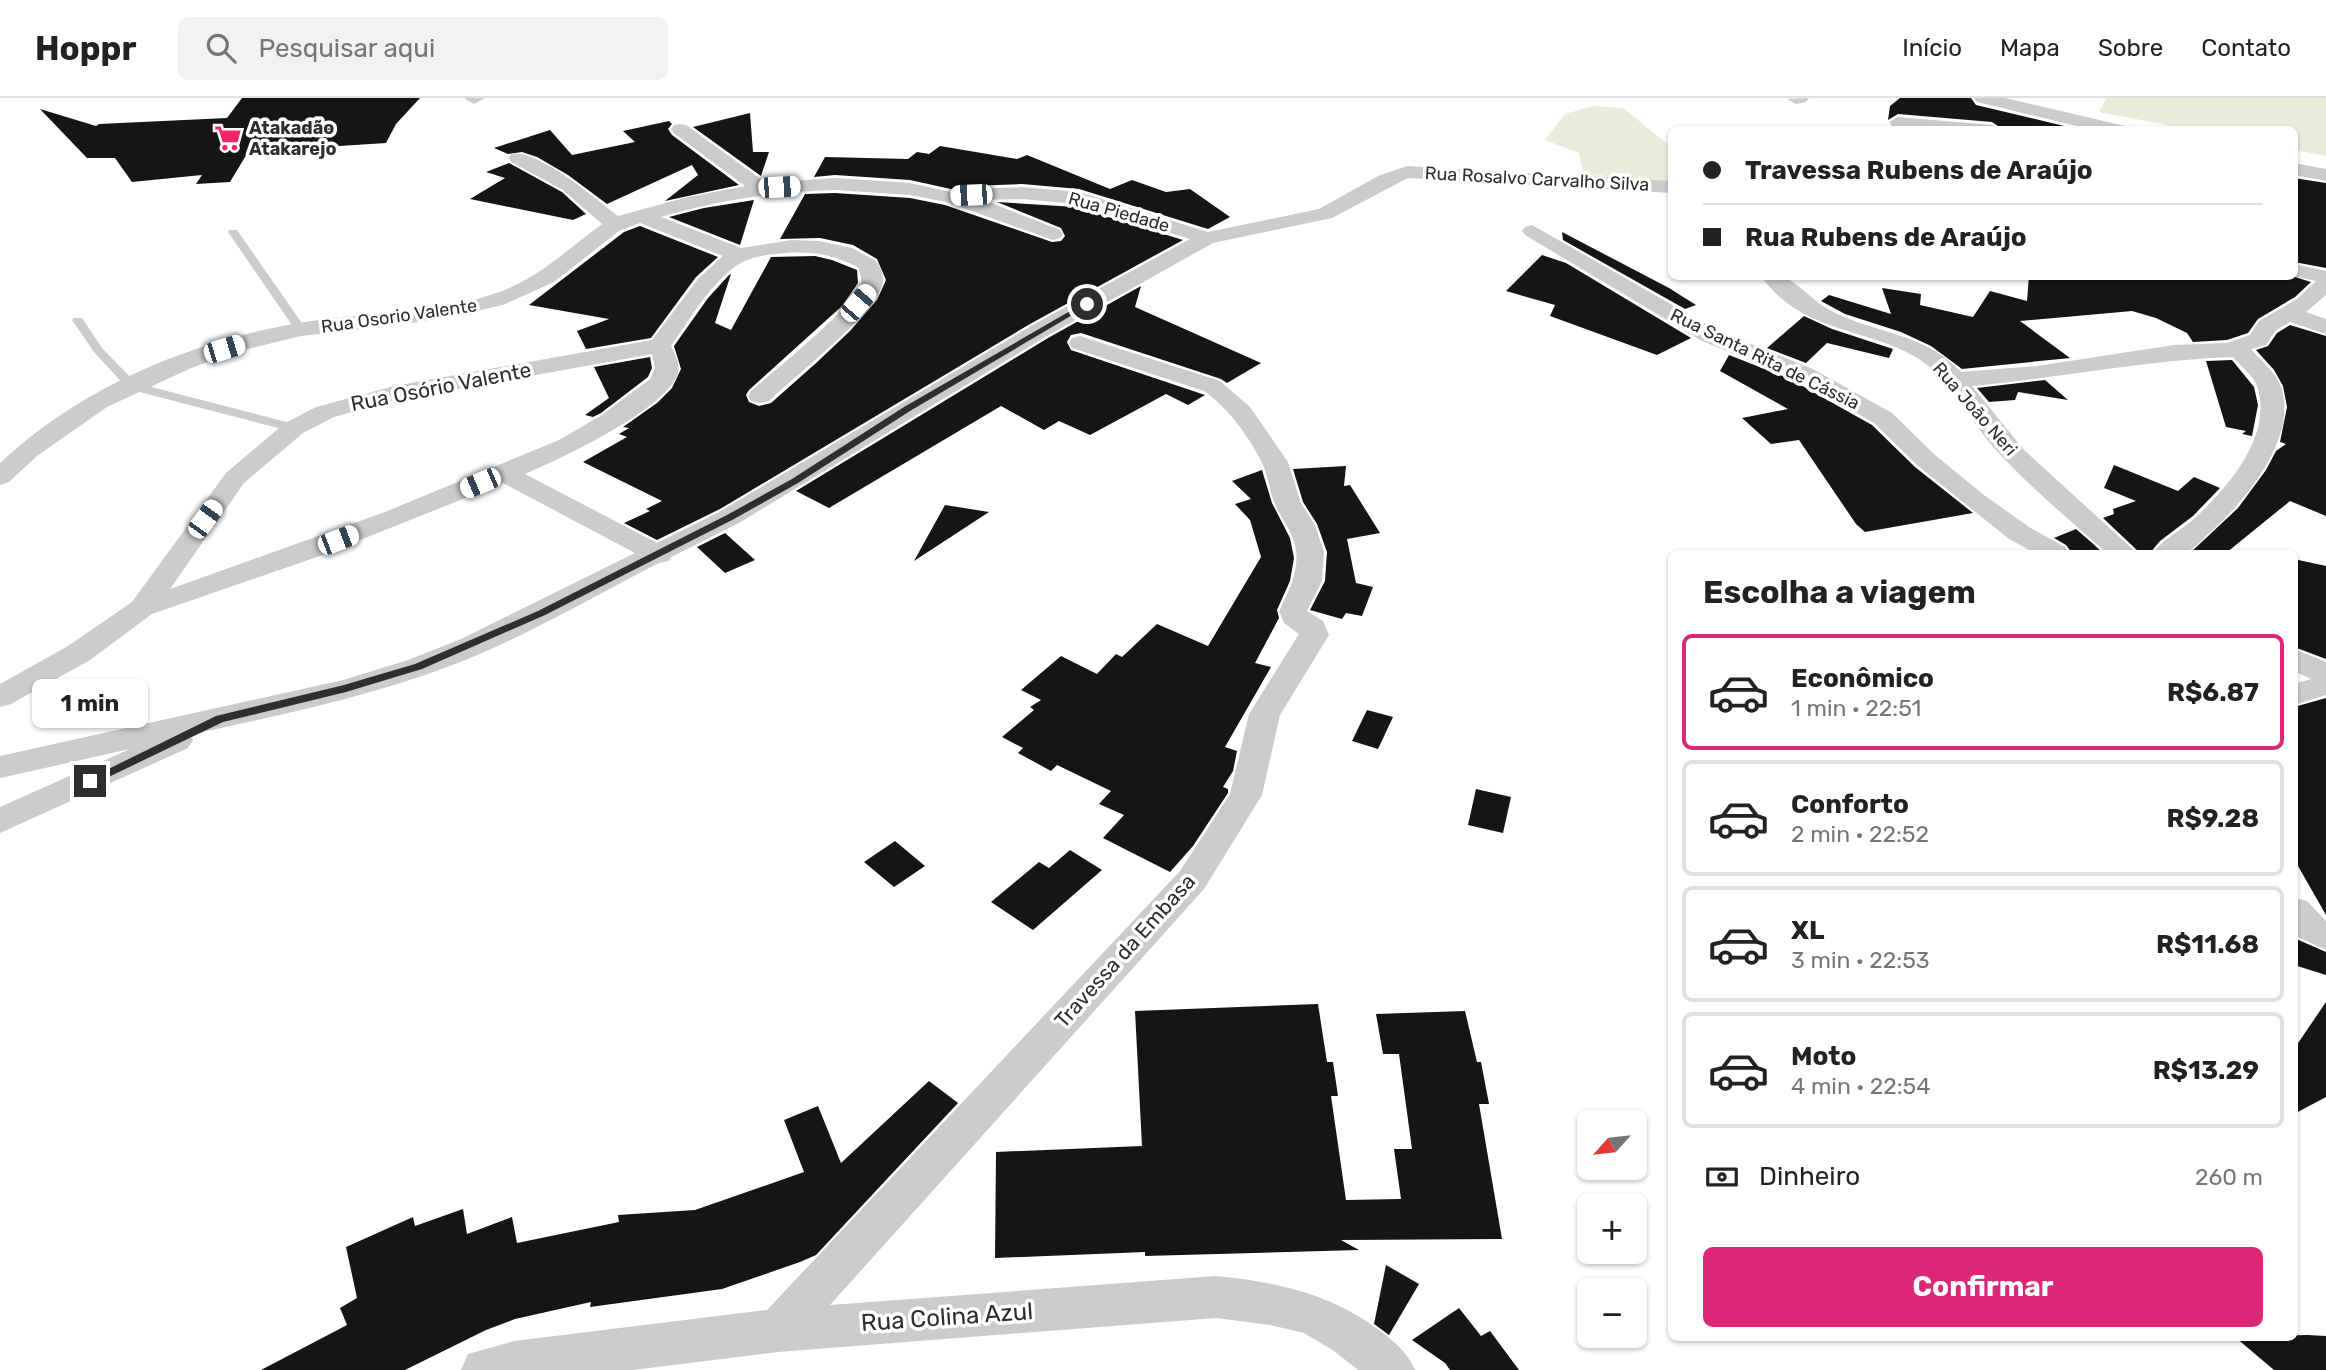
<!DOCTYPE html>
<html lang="pt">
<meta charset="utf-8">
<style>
body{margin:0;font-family:Rubik,sans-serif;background:#f2f2f2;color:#222;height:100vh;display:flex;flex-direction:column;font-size:26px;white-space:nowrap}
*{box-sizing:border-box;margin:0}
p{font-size:23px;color:#767676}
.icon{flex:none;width:38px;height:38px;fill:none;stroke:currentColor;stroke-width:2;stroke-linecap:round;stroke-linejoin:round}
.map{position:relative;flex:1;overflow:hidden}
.panel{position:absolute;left:1668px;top:452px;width:630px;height:791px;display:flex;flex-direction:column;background:#fff;border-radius:10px;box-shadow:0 2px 5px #0004}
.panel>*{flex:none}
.hud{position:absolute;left:1668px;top:28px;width:630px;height:154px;border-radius:10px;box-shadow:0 2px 5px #0004;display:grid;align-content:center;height:154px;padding:0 35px;background:#fff}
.needle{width:46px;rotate:243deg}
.controls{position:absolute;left:1577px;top:1012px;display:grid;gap:14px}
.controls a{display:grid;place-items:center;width:70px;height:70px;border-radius:10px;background:#fff;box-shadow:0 2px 5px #0004;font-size:35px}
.end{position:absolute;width:32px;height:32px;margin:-16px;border:9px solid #2e2e2e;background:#fff;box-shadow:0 0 0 4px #fff}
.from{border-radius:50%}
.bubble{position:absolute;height:49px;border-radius:10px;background:#fff;box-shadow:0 2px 5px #0004;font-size:23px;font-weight:700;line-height:49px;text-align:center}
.car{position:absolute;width:21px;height:42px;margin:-21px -10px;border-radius:9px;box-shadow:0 0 5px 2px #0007;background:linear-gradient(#fff 24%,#345 0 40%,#fff 0 76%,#345 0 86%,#fff 0)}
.hud b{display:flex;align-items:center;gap:24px;height:66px;font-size:26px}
.hud b+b{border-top:2px solid #e0e0e0}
.hud i{width:18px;height:18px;background:#222}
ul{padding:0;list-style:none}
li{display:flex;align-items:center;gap:21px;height:116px;margin:0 14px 10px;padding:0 21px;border:4px solid #e0e0e0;border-radius:10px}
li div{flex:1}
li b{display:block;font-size:26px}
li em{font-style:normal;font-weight:700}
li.active{border-color:#db2777}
li>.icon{width:63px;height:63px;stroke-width:1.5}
h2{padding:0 35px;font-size:32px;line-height:84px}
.pay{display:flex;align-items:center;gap:18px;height:77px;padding:0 35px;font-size:26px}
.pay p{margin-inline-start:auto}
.cta{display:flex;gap:14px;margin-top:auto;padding:14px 35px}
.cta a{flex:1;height:80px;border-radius:10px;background:#db2777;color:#fff;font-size:28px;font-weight:700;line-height:80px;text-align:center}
header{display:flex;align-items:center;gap:42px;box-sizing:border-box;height:98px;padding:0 35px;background:#fff;border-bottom:2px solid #e0e0e0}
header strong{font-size:33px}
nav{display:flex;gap:38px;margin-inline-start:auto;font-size:24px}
.search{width:490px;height:63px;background:#f2f2f2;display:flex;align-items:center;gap:18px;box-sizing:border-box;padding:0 24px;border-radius:10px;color:#767676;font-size:26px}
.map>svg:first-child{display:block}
.green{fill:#e9edda}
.building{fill:#151515}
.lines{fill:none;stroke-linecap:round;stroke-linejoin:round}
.service{fill:#cbcbcb;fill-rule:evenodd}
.minor{fill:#cbcbcb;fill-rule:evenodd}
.route{fill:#2e2e2e}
.labels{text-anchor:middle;stroke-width:7;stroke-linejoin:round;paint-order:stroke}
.far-poi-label{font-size:18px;font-weight:bold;fill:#2e2e2e;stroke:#fff;text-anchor:start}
.far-street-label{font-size:18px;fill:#2e2e2e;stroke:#fff}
.street-label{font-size:21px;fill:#2e2e2e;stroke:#fff}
.near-street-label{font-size:24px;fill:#2e2e2e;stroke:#fff}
</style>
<header>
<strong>Hoppr</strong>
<div class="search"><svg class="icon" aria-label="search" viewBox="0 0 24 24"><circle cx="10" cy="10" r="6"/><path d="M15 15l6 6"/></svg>Pesquisar aqui</div>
<nav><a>Início</a><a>Mapa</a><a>Sobre</a><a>Contato</a></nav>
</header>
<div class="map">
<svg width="2326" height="1272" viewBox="0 0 2326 1272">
<rect width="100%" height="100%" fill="#fff"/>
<g class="green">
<path d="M2106 0H2326V58L2294 52V32L2188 31 2099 14Z"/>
<path d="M1593 8 1623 10 1671 49V84L1584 79 1579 55 1545 42 1565 16Z"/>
</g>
<g class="building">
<path d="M242 0H420L396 26 386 45 248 54 230 84 196 86 202 77 132 84 115 60H87L40 11 96 28 99 26 227 20Z"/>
<path d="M1900 0H1971L1976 7 2081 32H2004L1992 24 1898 16 1888 22 1890 8Z"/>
<path d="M750 15 753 54H769L761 78 693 29Z"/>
<path d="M669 23 672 26 668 31 672 37 739 87 665 103 698 77 692 67 607 106 568 77 537 59 522 54 508 56 494 50 550 32 572 57 635 44 623 33Z"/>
<path d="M940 48 1017 61 1027 57 1110 91 1132 82 1166 94 1190 91 1230 119 1208 131 1079 91 1022 86 969 88 960 93 910 82 835 77 814 79 825 59 908 61 917 54 929 56Z"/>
<path d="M509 65 562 94 586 116 573 122 470 101 505 80 486 74Z"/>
<path d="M2294 80 2326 85V170L2294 164Z"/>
<path d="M835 95 910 100 945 107 1052 144 1061 143 1065 138 1061 130 997 104 1076 109 1183 142 1030 226 720 411 657 442 624 425 650 413 646 411 662 403 583 364 627 339 619 336 629 330 623 329 657 305 672 290 681 271 674 248 708 200 729 177 731 176 715 225 731 232 771 159 815 158 832 162 857 172 858 185 842 208 749 292 746 297 749 304 759 308 771 305 815 266 850 233 877 202 886 182 877 161 853 147 820 140 780 141 805 96Z"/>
<path d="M754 102 740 147 669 119 704 110Z"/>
<path d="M640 128 718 159 696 179 651 240 586 251 577 233 609 221 529 207 624 134Z"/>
<path d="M1562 134 1669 190 1696 207 1685 211 1563 142Z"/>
<path d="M1542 157 1566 165 1691 240 1657 257 1550 218 1555 207 1506 193Z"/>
<path d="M2029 178H2292L2311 184 2295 199 2258 221 2248 235 2227 242 2193 244 2187 235 2156 220 2132 213 2020 223 2070 260 1962 271 1931 248 1901 234 1845 216 1821 203 1829 197 1891 216 1882 190 1921 196 1920 207 1973 219 1990 193 2027 203Z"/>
<path d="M1141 188 1135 209 1261 265 1227 285 1221 281 1081 235 1071 237 1067 244 1071 252 1205 297 1188 307 1166 296 1090 337 1059 323 1044 332 1001 308 829 410 796 393 1048 240Z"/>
<path d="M1804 218 1832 231 1893 251 1889 260 1827 245 1806 265 1767 250Z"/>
<path d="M2290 227 2326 238V418L2290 403 2226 455H2190L2238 410 2266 372 2276 353 2286 346 2280 344 2287 309 2283 288 2274 272 2256 252 2268 248 2277 235Z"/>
<path d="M1729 257 1790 281 1872 327 1915 369 1973 415 1865 434 1856 426 1799 342 1771 346 1742 320 1788 311 1720 273Z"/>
<path d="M650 259 652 270 648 279 601 315 593 319 585 317 609 300 594 269Z"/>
<path d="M2232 262 2254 289 2258 307 2252 338 2242 336 2246 333 2226 329 2206 263Z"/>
<path d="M2045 282 2068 302 2018 294 2015 302 1989 304 1977 290Z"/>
<path d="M2114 367 2178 393 2194 379 2220 390 2193 418 2160 443 2150 455H2140L2103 420 2114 416 2113 411 2136 403 2104 390Z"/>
<path d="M1346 368 1344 388 1350 387 1380 435 1347 441 1356 485 1373 489 1362 518 1346 515 1342 521 1310 512 1325 483 1327 454 1317 426 1303 404 1293 371Z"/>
<path d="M1262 372 1272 405 1290 440 1294 460 1290 483 1277 512 1279 520 1255 565 1271 569 1225 649 1237 653 1233 673 1223 689 1228 691V695L1193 748 1170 774 1103 740 1124 717 1099 706 1111 693 1057 667 1051 673 1018 655 1023 650 1002 639 1034 612 1030 609 1041 602 1021 592 1061 558 1097 576 1116 556 1122 559 1157 526 1208 548 1261 459 1250 422 1235 406 1251 401 1232 383Z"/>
<path d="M945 407 989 414 914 463Z"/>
<path d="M2076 431 2091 444 2103 455H2072L2066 447 2054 440Z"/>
<path d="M725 435 755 462 725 475 697 449Z"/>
<path d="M2294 461 2326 468V561L2294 549Z"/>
<path d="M2326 600V817L2294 761V609Z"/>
<path d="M1367 612 1393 619 1378 651 1352 643Z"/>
<path d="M1476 691 1511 699 1503 735 1468 727Z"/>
<path d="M895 743 925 768 894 789 864 764Z"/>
<path d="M1070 752 1102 772 1033 832 991 804 1039 764 1049 770Z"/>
<path d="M2294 840 2326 854V877L2294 867Z"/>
<path d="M2326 904V999L2294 1016V951Z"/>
<path d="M1318 906 1327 964H1333L1338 998H1331L1346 1102 1401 1101 1394 1051H1412L1399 956H1383L1376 916 1465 913 1477 964H1481L1489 1006H1479L1502 1141 1341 1142 1359 1152 1145 1158V1154L995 1160 996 1054 1142 1048 1135 913Z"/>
<path d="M929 983 958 1005 816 1157 800 1164 722 1191 590 1209 591 1204 515 1221 486 1232 405 1272H261L347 1227 340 1210 357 1200 346 1149 413 1119 415 1128 463 1111 467 1136 512 1119 517 1145 619 1124 618 1117 695 1112 804 1074 784 1022 818 1008 841 1065Z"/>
<path d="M1386 1167 1419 1186 1389 1237 1374 1226Z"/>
<path d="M1459 1210 1481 1238 1490 1233 1519 1272H1450L1445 1265 1412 1242Z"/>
<path d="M2307 1237 2326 1238V1272H2274L2235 1239Z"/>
</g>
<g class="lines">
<g class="service">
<path d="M229 132H237L306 231 304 233H296L228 134Z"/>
<path d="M74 220H82L102 250 136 285 298 327 300 330 294 334 128 291 94 254 72 222Z"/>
</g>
<g class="minor">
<path d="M485 0 474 6 465 1 466 0Z"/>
<path d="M1809 0 1806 4 1796 6 1787 1Z"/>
<path d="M1974 0H2005L2125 28 2128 32H2094L1977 4Z"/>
<path d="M1898 19 1992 27 2001 32H1922L1892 28 1889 24Z"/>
<path d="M680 26 686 27 766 85 835 80 910 85 960 96 969 91 1022 89 1079 94 1208 134 1319 111 1378 78 1407 68 1671 83V95L1408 80 1332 120 1213 145 1047 238 739 425 671 459 669 463 659 465C584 503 507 550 428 576 350 603 270 619 190 637L193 642 188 650 0 735V709L130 651 0 680V658L343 582 408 562 461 541 635 455 503 385 320 458 152 516 90 562 11 606 0 609V586L68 548 132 504 226 375 285 325 316 309 394 288 652 242 698 181 723 158 640 125 619 133 554 184 503 207 436 222 301 238 231 255 189 271 107 309 37 358 9 384 0 387V365C84 285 206 237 319 222 379 214 444 215 502 193 541 178 569 150 602 126L563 92 511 64 509 60 511 56C537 50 597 102 618 118L684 100 745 88 674 35 671 31 674 27ZM835 92 910 97 946 104 1053 142 1060 140 1063 136 1060 132 984 102 1022 101 1077 106 1190 141 1031 228 721 413 657 445 525 376C558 362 670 310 678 274 680 265 675 256 671 248 689 223 719 170 750 161 761 157 775 156 787 155 813 153 836 157 859 170 860 175 862 181 861 186 854 209 773 274 751 293L748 298 751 303 760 305 769 303C795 278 871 219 882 188 885 180 881 169 876 163L852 150 819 143 792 142 741 150 661 119C718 102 775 94 835 92ZM652 256 655 270 650 281 602 317 559 342 385 414 170 491 244 385 303 335 334 319 396 302Z"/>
<path d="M2294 65 2326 71V83L2294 77Z"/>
<path d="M1532 127 1718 233 1813 271 1892 315 1935 357 1984 397 2029 429 2065 449 2069 455H2035L2009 441 1917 367 1874 325 1797 281 1702 243 1525 137 1522 133 1525 129Z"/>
<path d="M2294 166 2326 173V197L2306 214 2326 221V236L2290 224 2275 233 2266 247 2251 251C2261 263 2276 274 2281 289 2299 340 2243 406 2207 437 2201 443 2193 452 2186 454 2177 458 2163 455 2153 455 2163 441 2182 432 2195 420 2227 390 2274 337 2257 288 2253 277 2240 268 2233 259 2145 262 2059 280 1972 288L2024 352 2137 455H2107C2068 421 2029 388 1994 350 1968 320 1949 278 1914 258 1862 229 1800 234 1761 178 1767 178 1776 177 1782 178 1793 181 1814 203 1826 210 1873 237 1921 232 1961 274L2037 268 2174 247 2227 245 2250 237 2259 223 2297 201 2316 183 2294 178Z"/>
<path d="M1080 238 1220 283 1250 309 1288 364 1301 405 1315 427 1324 454 1322 483 1307 513 1323 523 1329 537 1280 617 1262 697 1204 791 830 1207 1216 1178C1276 1184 1330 1195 1379 1232 1395 1244 1407 1254 1415 1272H1358L1334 1253 1304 1235 1270 1227 1216 1220 778 1254 633 1272H461L468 1256 514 1243 767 1212 1180 773 1230 696 1249 616 1299 536 1284 525 1279 513C1288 494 1299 475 1296 452 1293 433 1281 421 1274 404 1269 391 1268 375 1261 363 1248 337 1228 310 1204 293L1072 250 1069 245 1072 240Z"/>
<path d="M2294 551 2326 564V597L2294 607V586L2311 581 2294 573Z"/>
<path d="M2294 800 2307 803 2326 823V852L2294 837Z"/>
</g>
</g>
<path class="route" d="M1084 205 1091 206 910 313 798 385 734 421 545 517 422 571 346 594 223 624 94 686 90 687 84 683 216 618 344 587 415 566 538 513 727 417 792 381 904 309Z"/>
<defs>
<symbol id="supermarket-bare" viewBox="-9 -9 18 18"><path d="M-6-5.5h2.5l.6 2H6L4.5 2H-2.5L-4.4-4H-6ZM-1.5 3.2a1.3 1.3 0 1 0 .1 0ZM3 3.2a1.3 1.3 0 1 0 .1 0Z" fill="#f2226b" stroke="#fff" stroke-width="2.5" paint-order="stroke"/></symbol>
</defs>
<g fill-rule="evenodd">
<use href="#supermarket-bare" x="209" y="21" width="38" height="38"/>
</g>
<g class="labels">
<g class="far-poi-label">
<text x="249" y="36">Atakadão<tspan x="249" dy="21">Atakarejo</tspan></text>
</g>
<g class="far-street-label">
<text transform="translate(1537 81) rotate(3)" y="6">Rua Rosalvo Carvalho Silva</text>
<text transform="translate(1119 114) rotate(16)" y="6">Rua Piedade</text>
<text transform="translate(399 218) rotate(-8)" y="6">Rua Osorio Valente</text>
<text transform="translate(1765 261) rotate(26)" y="6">Rua Santa Rita de Cássia</text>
<text transform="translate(1975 311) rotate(49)" y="6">Rua João Neri</text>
</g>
<g class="street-label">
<text transform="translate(441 289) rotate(-11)" y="7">Rua Osório Valente</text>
<text transform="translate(1125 853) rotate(-48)" y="7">Travessa da Embasa</text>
</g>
<g class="near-street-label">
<text transform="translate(947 1219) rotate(-4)" y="8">Rua Colina Azul</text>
</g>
</g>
</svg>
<div class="controls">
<a><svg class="needle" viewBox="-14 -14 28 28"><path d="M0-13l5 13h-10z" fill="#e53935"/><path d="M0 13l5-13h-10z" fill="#767676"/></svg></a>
<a>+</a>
<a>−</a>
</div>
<i class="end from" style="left:1087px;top:206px"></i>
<i class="end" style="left:90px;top:683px"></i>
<div class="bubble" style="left:32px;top:581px;width:116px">1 min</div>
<i class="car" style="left:779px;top:89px;rotate:87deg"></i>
<i class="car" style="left:971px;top:97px;rotate:268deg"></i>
<i class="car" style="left:858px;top:205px;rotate:41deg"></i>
<i class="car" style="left:224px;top:251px;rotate:73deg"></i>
<i class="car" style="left:480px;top:385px;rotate:247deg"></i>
<i class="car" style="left:205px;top:421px;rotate:36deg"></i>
<i class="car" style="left:338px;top:442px;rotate:69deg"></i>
<div class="hud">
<b><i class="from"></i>Travessa Rubens de Araújo</b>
<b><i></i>Rua Rubens de Araújo</b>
</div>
<section class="panel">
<h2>Escolha a viagem</h2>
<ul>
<li class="active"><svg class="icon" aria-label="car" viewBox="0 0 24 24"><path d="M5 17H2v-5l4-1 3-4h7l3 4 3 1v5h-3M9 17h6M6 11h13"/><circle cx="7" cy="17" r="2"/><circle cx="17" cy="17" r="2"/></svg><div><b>Econômico</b><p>1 min · 22:51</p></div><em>R$6.87</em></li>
<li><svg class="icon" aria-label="car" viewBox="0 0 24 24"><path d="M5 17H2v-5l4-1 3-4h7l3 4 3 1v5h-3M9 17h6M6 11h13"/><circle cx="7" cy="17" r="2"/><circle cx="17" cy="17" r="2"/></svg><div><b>Conforto</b><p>2 min · 22:52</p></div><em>R$9.28</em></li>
<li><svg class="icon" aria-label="car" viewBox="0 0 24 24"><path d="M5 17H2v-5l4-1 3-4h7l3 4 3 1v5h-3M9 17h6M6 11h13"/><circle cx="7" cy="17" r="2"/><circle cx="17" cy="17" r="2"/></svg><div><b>XL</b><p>3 min · 22:53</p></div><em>R$11.68</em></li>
<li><svg class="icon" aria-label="car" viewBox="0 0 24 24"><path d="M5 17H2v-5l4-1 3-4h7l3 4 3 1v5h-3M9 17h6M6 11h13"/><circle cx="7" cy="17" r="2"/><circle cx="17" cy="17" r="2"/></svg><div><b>Moto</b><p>4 min · 22:54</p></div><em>R$13.29</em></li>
</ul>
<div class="pay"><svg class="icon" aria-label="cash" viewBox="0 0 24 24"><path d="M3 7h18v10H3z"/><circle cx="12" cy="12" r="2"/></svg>Dinheiro<p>260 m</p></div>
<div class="cta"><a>Confirmar</a></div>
</section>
</div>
